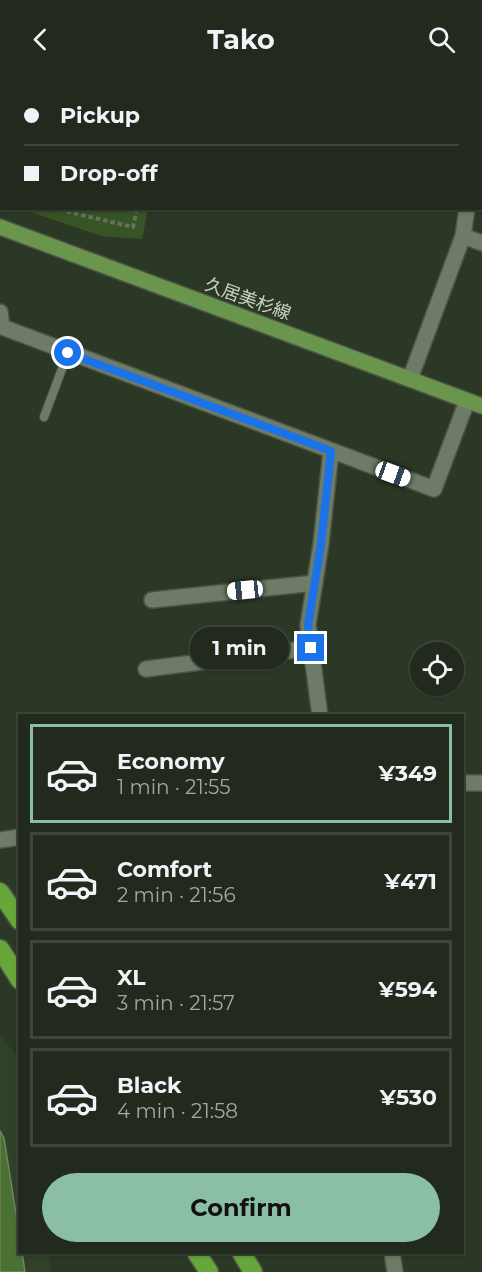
<!DOCTYPE html>
<meta charset="utf-8">
<style>
body{margin:0;font-family:Montserrat,"Noto Sans JP",sans-serif;background:#2d3629;color:#f1f3f6;height:100vh;display:flex;flex-direction:column;font-size:22px;white-space:nowrap}
*{box-sizing:border-box;margin:0}
p{font-size:20px;color:#a2a7a3}
.icon{flex:none;width:33px;height:33px;fill:none;stroke:currentColor;stroke-width:2;stroke-linecap:round;stroke-linejoin:round}
.map{position:relative;flex:1;overflow:hidden}
.side{position:absolute;left:18px;top:636px;width:446px;height:540px;display:flex;flex-direction:column;background:#212a1c;border-radius:0px;box-shadow:0 2px 4px #0004,0 0 0 2px #3e463b}
.side>*{flex:none}
.guide{position:absolute;left:0px;top:0px;width:483px;height:132px;box-shadow:0 2px 4px #0004,0 0 0 2px #3e463b;display:grid;align-content:center;height:132px;padding:0 24px;background:#212a1c}
.buttons{position:absolute;left:410px;top:564px;display:grid;gap:12px}
.buttons a{display:grid;place-items:center;width:54px;height:54px;border-radius:50%;background:#212a1c;box-shadow:0 2px 4px #0004,0 0 0 2px #3e463b;font-size:30px}
.end{position:absolute;width:27px;height:27px;margin:-14px;border:8px solid #1a73e8;background:#fff;box-shadow:0 0 0 3px #fff}
.from{border-radius:50%}
.bubble{position:absolute;height:42px;border-radius:21px;background:#212a1c;box-shadow:0 2px 4px #0004,0 0 0 2px #3e463b;font-size:20px;font-weight:700;line-height:42px;text-align:center}
.car{position:absolute;width:18px;height:36px;margin:-18px -9px;border-radius:8px;box-shadow:0 0 4px 2px #0007;background:linear-gradient(#fff 24%,#345 0 40%,#fff 0 76%,#345 0 86%,#fff 0)}
.guide b{display:flex;align-items:center;gap:21px;height:57px;font-size:22px}
.guide b+b{border-top:2px solid #3e463b}
.guide i{width:15px;height:15px;background:#f1f3f6}
ul{padding:10px 0 0;list-style:none}
li{display:flex;align-items:center;gap:18px;height:99px;margin:0 12px 9px;padding:0 12px;border:3px solid #3e463b;border-radius:0px}
li div{flex:1}
li b{display:block;font-size:22px}
li em{font-style:normal;font-weight:700}
li.selected{border-color:#8abfa5}
li>.icon{width:54px;height:54px;stroke-width:1.5}
.primary-button{display:flex;gap:12px;margin-top:auto;padding:12px 24px}
.primary-button a{flex:1;height:69px;border-radius:36px;background:#8abfa5;color:#111;font-size:24px;font-weight:700;line-height:69px;text-align:center}
header{display:flex;justify-content:space-between;align-items:center;height:78px;padding:0 24px;background:#212a1c;font-size:27px;font-weight:700}
.map>svg:first-child{display:block}
.built{fill:#314129}
.green{fill:#375524}
.building{fill:#49712f;stroke:#72806b;stroke-width:1.5}
.lines{fill:none;stroke-linecap:round;stroke-linejoin:round}
.lane-casing{stroke:#4b5546;stroke-width:10}
.street-casing{stroke:#4b5546;stroke-width:18}
.primary-casing{stroke:#4b5546;stroke-width:18}
.highway-casing{stroke:#4b5546;stroke-width:21}
.path{stroke:#657060;stroke-width:4;stroke-dasharray:4.5 3;stroke-linecap:butt}
.lane{stroke:#6e7b67;stroke-width:8}
.street{stroke:#6e7b67;stroke-width:15}
.primary{stroke:#6a954c;stroke-width:15}
.highway{stroke:#67a73a;stroke-width:18}
.route{stroke:#1a73e8;stroke-width:8}
.labels{text-anchor:middle;stroke-width:4.5;stroke-linejoin:round;paint-order:stroke}
.street-label{font-size:18px;fill:#ccd4c8;stroke:#2c3826}
</style>
<header><svg class="icon" aria-label="back" viewBox="0 0 24 24"><path d="M15 5l-7 7 7 7"/></svg>Tako<svg class="icon" aria-label="search" viewBox="0 0 24 24"><circle cx="10" cy="10" r="6"/><path d="M15 15l6 6"/></svg></header>
<div class="map">
<svg width="482" height="1194" viewBox="0 0 482 1194">
<rect width="100%" height="100%" fill="#2c3826"/>
<path class="built" d="M0 955 19 982V986L20 1174 48 1175 51 1194H0Z"/>
<g class="green">
<path d="M18 0H168L175 1H18Z"/>
<path d="M22 131H148L142 161 101 158Z"/>
</g>
<path class="building" d="M0 1053 4 1060 20 1161V1174H22L25 1194H0Z"/>
<g class="lines">
<defs>
<path id="lane" d="M44 339 68 275"/>
<g id="street">
<path d="M214 0 220 2"/>
<path d="M341 2 342 0"/>
<path d="M482 38V34"/>
<path d="M463 158 482 165"/>
<path d="M0 234 2 249 434 411 467 323"/>
<path d="M410 301 463 158 467 130"/>
<path d="M152 522 315 505"/>
<path d="M146 591 311 570"/>
<path d="M320 638 308 547 321 466 331 373"/>
<path d="M462 705H482"/>
<path d="M0 762 20 759"/>
<path d="M392 1174 395 1194"/>
</g>
<path id="primary" d="M0 149 482 328"/>
<g id="highway">
<path d="M0 814 20 843"/>
<path d="M0 871 20 902"/>
<path d="M196 1174 209 1194"/>
<path d="M241 1174 253 1194"/>
</g>
</defs>
<use href="#lane" class="lane-casing"/>
<use href="#street" class="street-casing"/>
<use href="#primary" class="primary-casing"/>
<use href="#highway" class="highway-casing"/>
<g class="path">
<path d="M158 0 165 2"/>
<path d="M14 2V0"/>
<path d="M23 2V0"/>
<path d="M81 2 82 0"/>
<path d="M0 68 2 61"/>
<path d="M0 111 2 104"/>
<path d="M0 119H2"/>
<path d="M52 130 133 149 137 130"/>
</g>
<use href="#lane" class="lane"/>
<use href="#street" class="street"/>
<use href="#primary" class="primary"/>
<use href="#highway" class="highway"/>
</g>
<g class="lines">
<path class="route" d="M68 275 331 373 321 466 308 547 311 570"/>
</g>
<g class="labels">
<g class="street-label">
<text transform="translate(248 221) rotate(20)" y="6">久居美杉線</text>
</g>
</g>
</svg>
<div class="buttons">
<a><svg class="icon" aria-label="locate" viewBox="0 0 24 24"><circle cx="12" cy="12" r="6"/><path d="M12 2v4M12 18v4M2 12h4M18 12h4"/></svg></a>
</div>
<i class="end from" style="left:68px;top:275px"></i>
<i class="end" style="left:311px;top:570px"></i>
<div class="bubble" style="left:190px;top:549px;width:99px">1 min</div>
<i class="car" style="left:393px;top:396px;rotate:110deg"></i>
<i class="car" style="left:245px;top:512px;rotate:264deg"></i>
<div class="guide">
<b><i class="from"></i>Pickup</b>
<b><i></i>Drop-off</b>
</div>
<section class="side">
<ul>
<li class="selected"><svg class="icon" aria-label="car" viewBox="0 0 24 24"><path d="M5 17H2v-5l4-1 3-4h7l3 4 3 1v5h-3M9 17h6M6 11h13"/><circle cx="7" cy="17" r="2"/><circle cx="17" cy="17" r="2"/></svg><div><b>Economy</b><p>1 min · 21:55</p></div><em>¥349</em></li>
<li><svg class="icon" aria-label="car" viewBox="0 0 24 24"><path d="M5 17H2v-5l4-1 3-4h7l3 4 3 1v5h-3M9 17h6M6 11h13"/><circle cx="7" cy="17" r="2"/><circle cx="17" cy="17" r="2"/></svg><div><b>Comfort</b><p>2 min · 21:56</p></div><em>¥471</em></li>
<li><svg class="icon" aria-label="car" viewBox="0 0 24 24"><path d="M5 17H2v-5l4-1 3-4h7l3 4 3 1v5h-3M9 17h6M6 11h13"/><circle cx="7" cy="17" r="2"/><circle cx="17" cy="17" r="2"/></svg><div><b>XL</b><p>3 min · 21:57</p></div><em>¥594</em></li>
<li><svg class="icon" aria-label="car" viewBox="0 0 24 24"><path d="M5 17H2v-5l4-1 3-4h7l3 4 3 1v5h-3M9 17h6M6 11h13"/><circle cx="7" cy="17" r="2"/><circle cx="17" cy="17" r="2"/></svg><div><b>Black</b><p>4 min · 21:58</p></div><em>¥530</em></li>
</ul>
<div class="primary-button"><a>Confirm</a></div>
</section>
</div>
